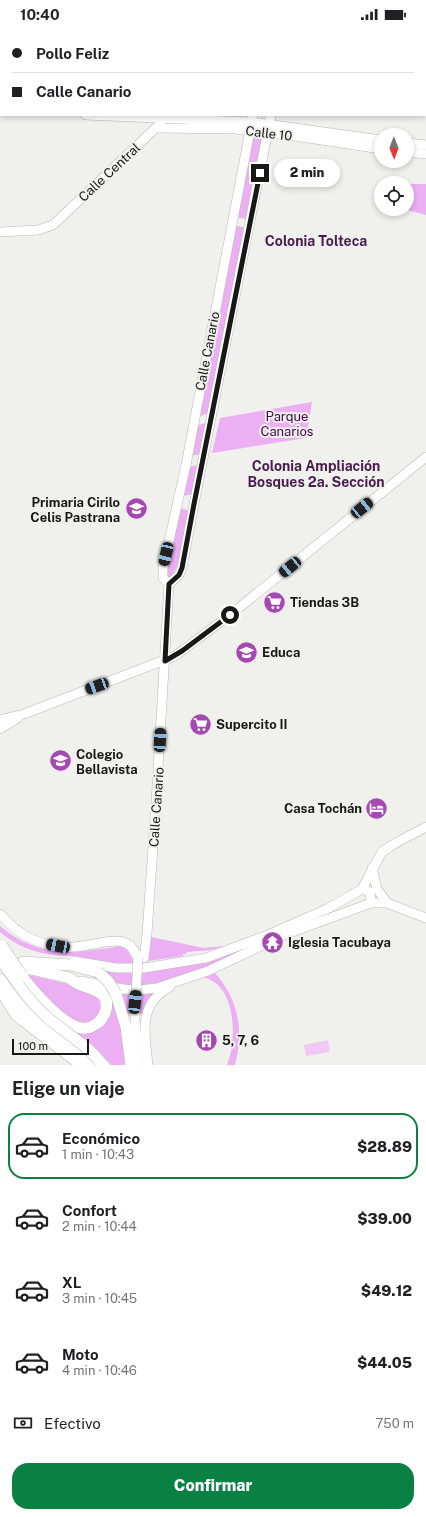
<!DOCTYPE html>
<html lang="es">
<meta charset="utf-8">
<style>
body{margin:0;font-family:"Public Sans",sans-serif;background:#f6f6f6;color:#202124;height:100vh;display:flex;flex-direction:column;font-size:15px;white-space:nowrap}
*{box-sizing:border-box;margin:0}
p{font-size:13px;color:#757577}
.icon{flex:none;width:22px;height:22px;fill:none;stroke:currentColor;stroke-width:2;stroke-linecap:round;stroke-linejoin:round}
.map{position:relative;height:1037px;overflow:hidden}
.side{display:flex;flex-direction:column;background:#fff;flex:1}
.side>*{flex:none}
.hud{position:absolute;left:0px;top:0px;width:426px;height:88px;box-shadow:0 2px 6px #0003;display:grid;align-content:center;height:88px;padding:0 12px;background:#fff}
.needle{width:26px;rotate:179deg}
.buttons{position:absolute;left:374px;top:100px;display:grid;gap:8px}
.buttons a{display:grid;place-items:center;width:40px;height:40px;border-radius:50%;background:#fff;box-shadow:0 2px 6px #0003;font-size:20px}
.scale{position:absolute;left:12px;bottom:10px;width:77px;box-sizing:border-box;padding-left:4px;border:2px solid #181817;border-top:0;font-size:11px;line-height:14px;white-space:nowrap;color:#181817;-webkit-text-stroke:3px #f0f0ed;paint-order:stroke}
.end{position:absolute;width:18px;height:18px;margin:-9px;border:5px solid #181817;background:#fff;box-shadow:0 0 0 2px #fff}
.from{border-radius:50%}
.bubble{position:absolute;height:28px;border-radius:14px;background:#fff;box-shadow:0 2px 6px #0003;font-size:13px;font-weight:800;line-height:28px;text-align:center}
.car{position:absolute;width:12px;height:24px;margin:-12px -6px;border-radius:5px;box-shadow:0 0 3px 1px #0007;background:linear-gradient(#222 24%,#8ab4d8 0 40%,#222 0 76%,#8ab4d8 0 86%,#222 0)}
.hud b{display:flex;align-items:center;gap:14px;height:38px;font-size:15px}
.hud b+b{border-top:1px solid #e0e0e0}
.hud i{width:10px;height:10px;background:#202124}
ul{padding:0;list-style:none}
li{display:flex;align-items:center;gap:12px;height:66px;margin:0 8px 6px;padding:0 4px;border:2px solid transparent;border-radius:16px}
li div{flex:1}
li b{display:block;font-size:15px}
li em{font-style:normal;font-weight:800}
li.active{border-color:#0b8043}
li>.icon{width:36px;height:36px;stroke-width:1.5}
h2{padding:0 12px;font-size:18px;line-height:48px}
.pay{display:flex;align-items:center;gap:10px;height:44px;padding:0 12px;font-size:15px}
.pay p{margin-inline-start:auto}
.button{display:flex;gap:8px;margin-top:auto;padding:8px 12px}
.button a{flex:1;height:46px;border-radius:16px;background:#0b8043;color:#fff;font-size:16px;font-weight:800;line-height:46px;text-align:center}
.status{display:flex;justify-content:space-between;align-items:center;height:28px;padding:0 20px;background:#fff;direction:ltr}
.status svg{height:11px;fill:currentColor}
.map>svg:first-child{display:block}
.green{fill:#ecaff3}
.water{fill:#f2c9f6}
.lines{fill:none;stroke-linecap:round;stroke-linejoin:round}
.secondary-casing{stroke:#b7b7b4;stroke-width:10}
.highway-casing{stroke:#b7b7b4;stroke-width:12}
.secondary{stroke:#fff;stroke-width:9}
.highway{stroke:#fff;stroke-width:11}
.secondary-bridge-casing{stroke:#b7b7b4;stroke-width:10;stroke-linecap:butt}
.highway-bridge-casing{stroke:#b7b7b4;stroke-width:12;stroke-linecap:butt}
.secondary-bridge{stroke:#fff;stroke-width:9}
.highway-bridge{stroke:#fff;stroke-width:11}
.route{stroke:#181817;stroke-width:5}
.labels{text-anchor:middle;stroke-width:4;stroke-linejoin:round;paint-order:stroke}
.street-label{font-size:13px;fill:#181817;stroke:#f0f0ed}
.park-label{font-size:13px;fill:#44064b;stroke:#f0f0ed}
.poi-label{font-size:13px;font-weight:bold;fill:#181817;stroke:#f0f0ed;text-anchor:start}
.neighbourhood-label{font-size:14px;font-weight:bold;fill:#481c4e;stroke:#f0f0ed}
</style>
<div class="status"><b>10:40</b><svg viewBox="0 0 49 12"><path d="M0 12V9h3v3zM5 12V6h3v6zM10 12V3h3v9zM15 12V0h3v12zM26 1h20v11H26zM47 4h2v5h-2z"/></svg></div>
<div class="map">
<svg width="426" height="1037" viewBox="0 0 426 1037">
<rect width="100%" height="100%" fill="#f0f0ed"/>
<g class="green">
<path d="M253 108 266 109 248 191 238 190Z"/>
<path d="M407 156H426V187L404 181H407Z"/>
<path d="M238 198 245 200 211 384 198 389 236 199Z"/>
<path d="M312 374 306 410 212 425 220 390Z"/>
<path d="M208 394 203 426 190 428 196 398Z"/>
<path d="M199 437 193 466 183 468 189 439Z"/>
<path d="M179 480 191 483 179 536 170 551 166 547Z"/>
<path d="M0 898C39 931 74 925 121 918L128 923 133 932 147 930 151 909 204 920 224 918 211 922 187 924 186 926H183V928L121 937 78 931 77 928C49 929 22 923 0 904Z"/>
<path d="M252 917C224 933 147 968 116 956 110 953 105 946 100 942H127Z"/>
<path d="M215 945C239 972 244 1003 235 1037H227C237 1011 237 957 203 949Z"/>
<path d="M25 946 73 957 98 970C101 977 102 984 96 990 74 1010 38 960 25 946Z"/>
<path d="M100 961 110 963C118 987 125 1011 125 1037H111L94 1018 72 1002 106 990Z"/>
<path d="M162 961 147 977 142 986H127L119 963Z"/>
</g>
<path class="water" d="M328 1012 330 1024 306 1028 304 1017Z"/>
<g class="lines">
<defs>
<g id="secondary">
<path d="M303 1V0"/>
<path d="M0 79H1"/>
<path d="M86 87 251 94 381 112"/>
<path d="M157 100 235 101 302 109 381 121"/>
<path d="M407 115 426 117"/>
<path d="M407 124 426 126"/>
<path d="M0 204 38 202 53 197 161 95"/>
<path d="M169 556 179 547 182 540 194 476 271 87"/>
<path d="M0 692 24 686 175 628 230 587 426 429"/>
<path d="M0 701 18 690"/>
<path d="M372 840 377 861 387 875"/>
<path d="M362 861 370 864 371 875"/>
<path d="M0 886C17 905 32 915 58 918 68 920 79 919 88 917 110 914 128 905 138 930"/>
<path d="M144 930 147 906 156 775 169 556 163 550V540L186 437 253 87"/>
<path d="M74 933 116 940H144L206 930 265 908 329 880 362 861 382 824 392 817 426 799"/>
<path d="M81 953 123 961 139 962 157 960 208 943 284 907 371 875H387L426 890"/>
<path d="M0 963 15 987 22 993 80 1037"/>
<path d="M136 965 135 991 139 1037"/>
<path d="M148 1037C145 1006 137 976 170 959"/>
</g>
<g id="highway">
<path d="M23 934 71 937 98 944"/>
<path d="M11 939 31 941 70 950C80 961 98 958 106 971 108 979 105 988 99 994 94 998 88 1001 82 1000 64 999 32 962 22 948"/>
<path d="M0 951C12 969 26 986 43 999 60 1012 77 1022 92 1037"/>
<path d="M116 966 126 999 131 1037"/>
</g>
</defs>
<use href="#secondary" class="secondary-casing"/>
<use href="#highway" class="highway-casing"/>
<use href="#secondary" class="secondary"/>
<use href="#highway" class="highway"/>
<defs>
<path id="secondary-bridge" d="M136 965 138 930"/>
<g id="highway-bridge">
<path d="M2 918 22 948"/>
<path d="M0 930C14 950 27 971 45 987 64 1005 87 1016 103 1037"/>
<path d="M98 944 108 953 116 966"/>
</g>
</defs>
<use href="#secondary-bridge" class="secondary-bridge-casing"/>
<use href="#highway-bridge" class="highway-bridge-casing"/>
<use href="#secondary-bridge" class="secondary-bridge"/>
<use href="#highway-bridge" class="highway-bridge"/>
</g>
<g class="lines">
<path class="route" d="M230 587 182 623 165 633 169 556 179 547 182 540 194 476 260 145"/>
</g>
<defs>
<symbol id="school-disc" viewBox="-11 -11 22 22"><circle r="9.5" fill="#a648b2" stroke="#f0f0ed"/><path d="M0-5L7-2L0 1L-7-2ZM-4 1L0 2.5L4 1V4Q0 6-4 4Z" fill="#fff"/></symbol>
<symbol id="supermarket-disc" viewBox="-11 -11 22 22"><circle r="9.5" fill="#a648b2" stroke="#f0f0ed"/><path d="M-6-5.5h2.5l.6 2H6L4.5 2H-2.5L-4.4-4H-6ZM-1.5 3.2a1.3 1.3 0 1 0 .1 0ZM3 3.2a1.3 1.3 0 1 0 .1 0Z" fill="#fff"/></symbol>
<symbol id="hotel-disc" viewBox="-11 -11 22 22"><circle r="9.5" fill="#a648b2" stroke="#f0f0ed"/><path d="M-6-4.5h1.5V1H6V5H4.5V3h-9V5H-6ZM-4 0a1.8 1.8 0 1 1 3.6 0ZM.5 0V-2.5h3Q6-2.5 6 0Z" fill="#fff"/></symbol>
<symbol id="temple-disc" viewBox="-11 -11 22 22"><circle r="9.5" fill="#a648b2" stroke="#f0f0ed"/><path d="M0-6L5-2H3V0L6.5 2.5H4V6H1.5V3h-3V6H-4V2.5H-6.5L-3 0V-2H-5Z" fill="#fff"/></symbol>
<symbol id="building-disc" viewBox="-11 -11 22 22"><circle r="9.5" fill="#a648b2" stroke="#f0f0ed"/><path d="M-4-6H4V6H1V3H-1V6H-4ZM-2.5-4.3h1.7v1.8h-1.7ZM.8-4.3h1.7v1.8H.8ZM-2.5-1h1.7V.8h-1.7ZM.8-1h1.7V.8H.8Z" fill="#fff"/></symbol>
</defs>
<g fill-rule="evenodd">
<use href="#school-disc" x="124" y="468" width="25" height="25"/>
<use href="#supermarket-disc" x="262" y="562" width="25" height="25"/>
<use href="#school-disc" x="234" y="612" width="25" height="25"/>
<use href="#supermarket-disc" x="188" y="684" width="25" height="25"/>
<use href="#school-disc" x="48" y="720" width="25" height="25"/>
<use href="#hotel-disc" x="364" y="768" width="25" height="25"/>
<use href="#temple-disc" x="260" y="902" width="25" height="25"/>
<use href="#building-disc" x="194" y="1000" width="25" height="25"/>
</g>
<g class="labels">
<g class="street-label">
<text transform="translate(269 105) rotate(7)" y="5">Calle 10</text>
<text transform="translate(109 144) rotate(-43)" y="5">Calle Central</text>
<text transform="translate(207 323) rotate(-79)" y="5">Calle Canario</text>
<text transform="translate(156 779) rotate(-86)" y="5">Calle Canario</text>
</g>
<g class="park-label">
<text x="287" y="393">Parque<tspan x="287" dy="15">Canarios</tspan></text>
</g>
<g class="poi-label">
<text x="120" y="479" text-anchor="end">Primaria Cirilo<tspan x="120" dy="15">Celis Pastrana</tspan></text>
<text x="290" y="579">Tiendas 3B</text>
<text x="262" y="629">Educa</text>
<text x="216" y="701">Supercito II</text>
<text x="76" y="731">Colegio<tspan x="76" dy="15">Bellavista</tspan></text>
<text x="362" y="785" text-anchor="end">Casa Tochán</text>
<text x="288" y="919">Iglesia Tacubaya</text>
<text x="222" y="1017">5, 7, 6</text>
</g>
<g class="neighbourhood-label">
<text x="316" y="218">Colonia Tolteca</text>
<text x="316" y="443">Colonia Ampliación<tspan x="316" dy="16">Bosques 2a. Sección</tspan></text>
</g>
</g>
</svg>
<div class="buttons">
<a><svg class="needle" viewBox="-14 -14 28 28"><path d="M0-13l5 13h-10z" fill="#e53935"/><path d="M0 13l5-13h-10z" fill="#757577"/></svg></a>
<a><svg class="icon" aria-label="locate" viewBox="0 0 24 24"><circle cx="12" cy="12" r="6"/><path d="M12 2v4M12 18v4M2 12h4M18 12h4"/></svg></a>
</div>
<div class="scale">100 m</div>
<i class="end from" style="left:230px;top:587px"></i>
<i class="end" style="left:260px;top:145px"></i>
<div class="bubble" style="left:274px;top:131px;width:66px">2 min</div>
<i class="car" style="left:362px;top:480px;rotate:51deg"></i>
<i class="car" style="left:166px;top:526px;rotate:193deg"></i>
<i class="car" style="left:290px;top:539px;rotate:231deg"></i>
<i class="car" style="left:97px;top:658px;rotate:250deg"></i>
<i class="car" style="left:160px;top:712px;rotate:3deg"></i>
<i class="car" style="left:58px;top:918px;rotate:281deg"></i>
<i class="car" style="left:135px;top:974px;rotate:6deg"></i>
<div class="hud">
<b><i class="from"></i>Pollo Feliz</b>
<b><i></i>Calle Canario</b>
</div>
</div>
<section class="side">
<h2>Elige un viaje</h2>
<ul>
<li class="active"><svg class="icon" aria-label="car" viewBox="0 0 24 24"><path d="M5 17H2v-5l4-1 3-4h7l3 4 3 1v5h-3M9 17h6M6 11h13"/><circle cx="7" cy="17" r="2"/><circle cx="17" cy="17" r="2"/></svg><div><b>Económico</b><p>1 min · 10:43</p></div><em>$28.89</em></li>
<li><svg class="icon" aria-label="car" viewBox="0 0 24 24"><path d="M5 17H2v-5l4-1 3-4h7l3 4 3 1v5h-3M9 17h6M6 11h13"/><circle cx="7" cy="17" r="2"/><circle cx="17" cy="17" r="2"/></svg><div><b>Confort</b><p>2 min · 10:44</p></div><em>$39.00</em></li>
<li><svg class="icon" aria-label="car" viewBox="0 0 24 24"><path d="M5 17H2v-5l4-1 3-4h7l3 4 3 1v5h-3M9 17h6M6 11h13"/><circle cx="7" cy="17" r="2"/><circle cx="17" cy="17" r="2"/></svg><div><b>XL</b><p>3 min · 10:45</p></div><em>$49.12</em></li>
<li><svg class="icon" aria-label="car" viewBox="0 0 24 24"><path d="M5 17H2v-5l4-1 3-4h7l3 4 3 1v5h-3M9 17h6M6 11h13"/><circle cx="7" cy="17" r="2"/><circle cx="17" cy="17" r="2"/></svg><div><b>Moto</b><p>4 min · 10:46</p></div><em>$44.05</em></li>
</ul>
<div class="pay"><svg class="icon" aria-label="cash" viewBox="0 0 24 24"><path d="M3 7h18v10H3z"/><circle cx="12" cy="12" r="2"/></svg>Efectivo<p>750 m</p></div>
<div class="button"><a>Confirmar</a></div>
</section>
